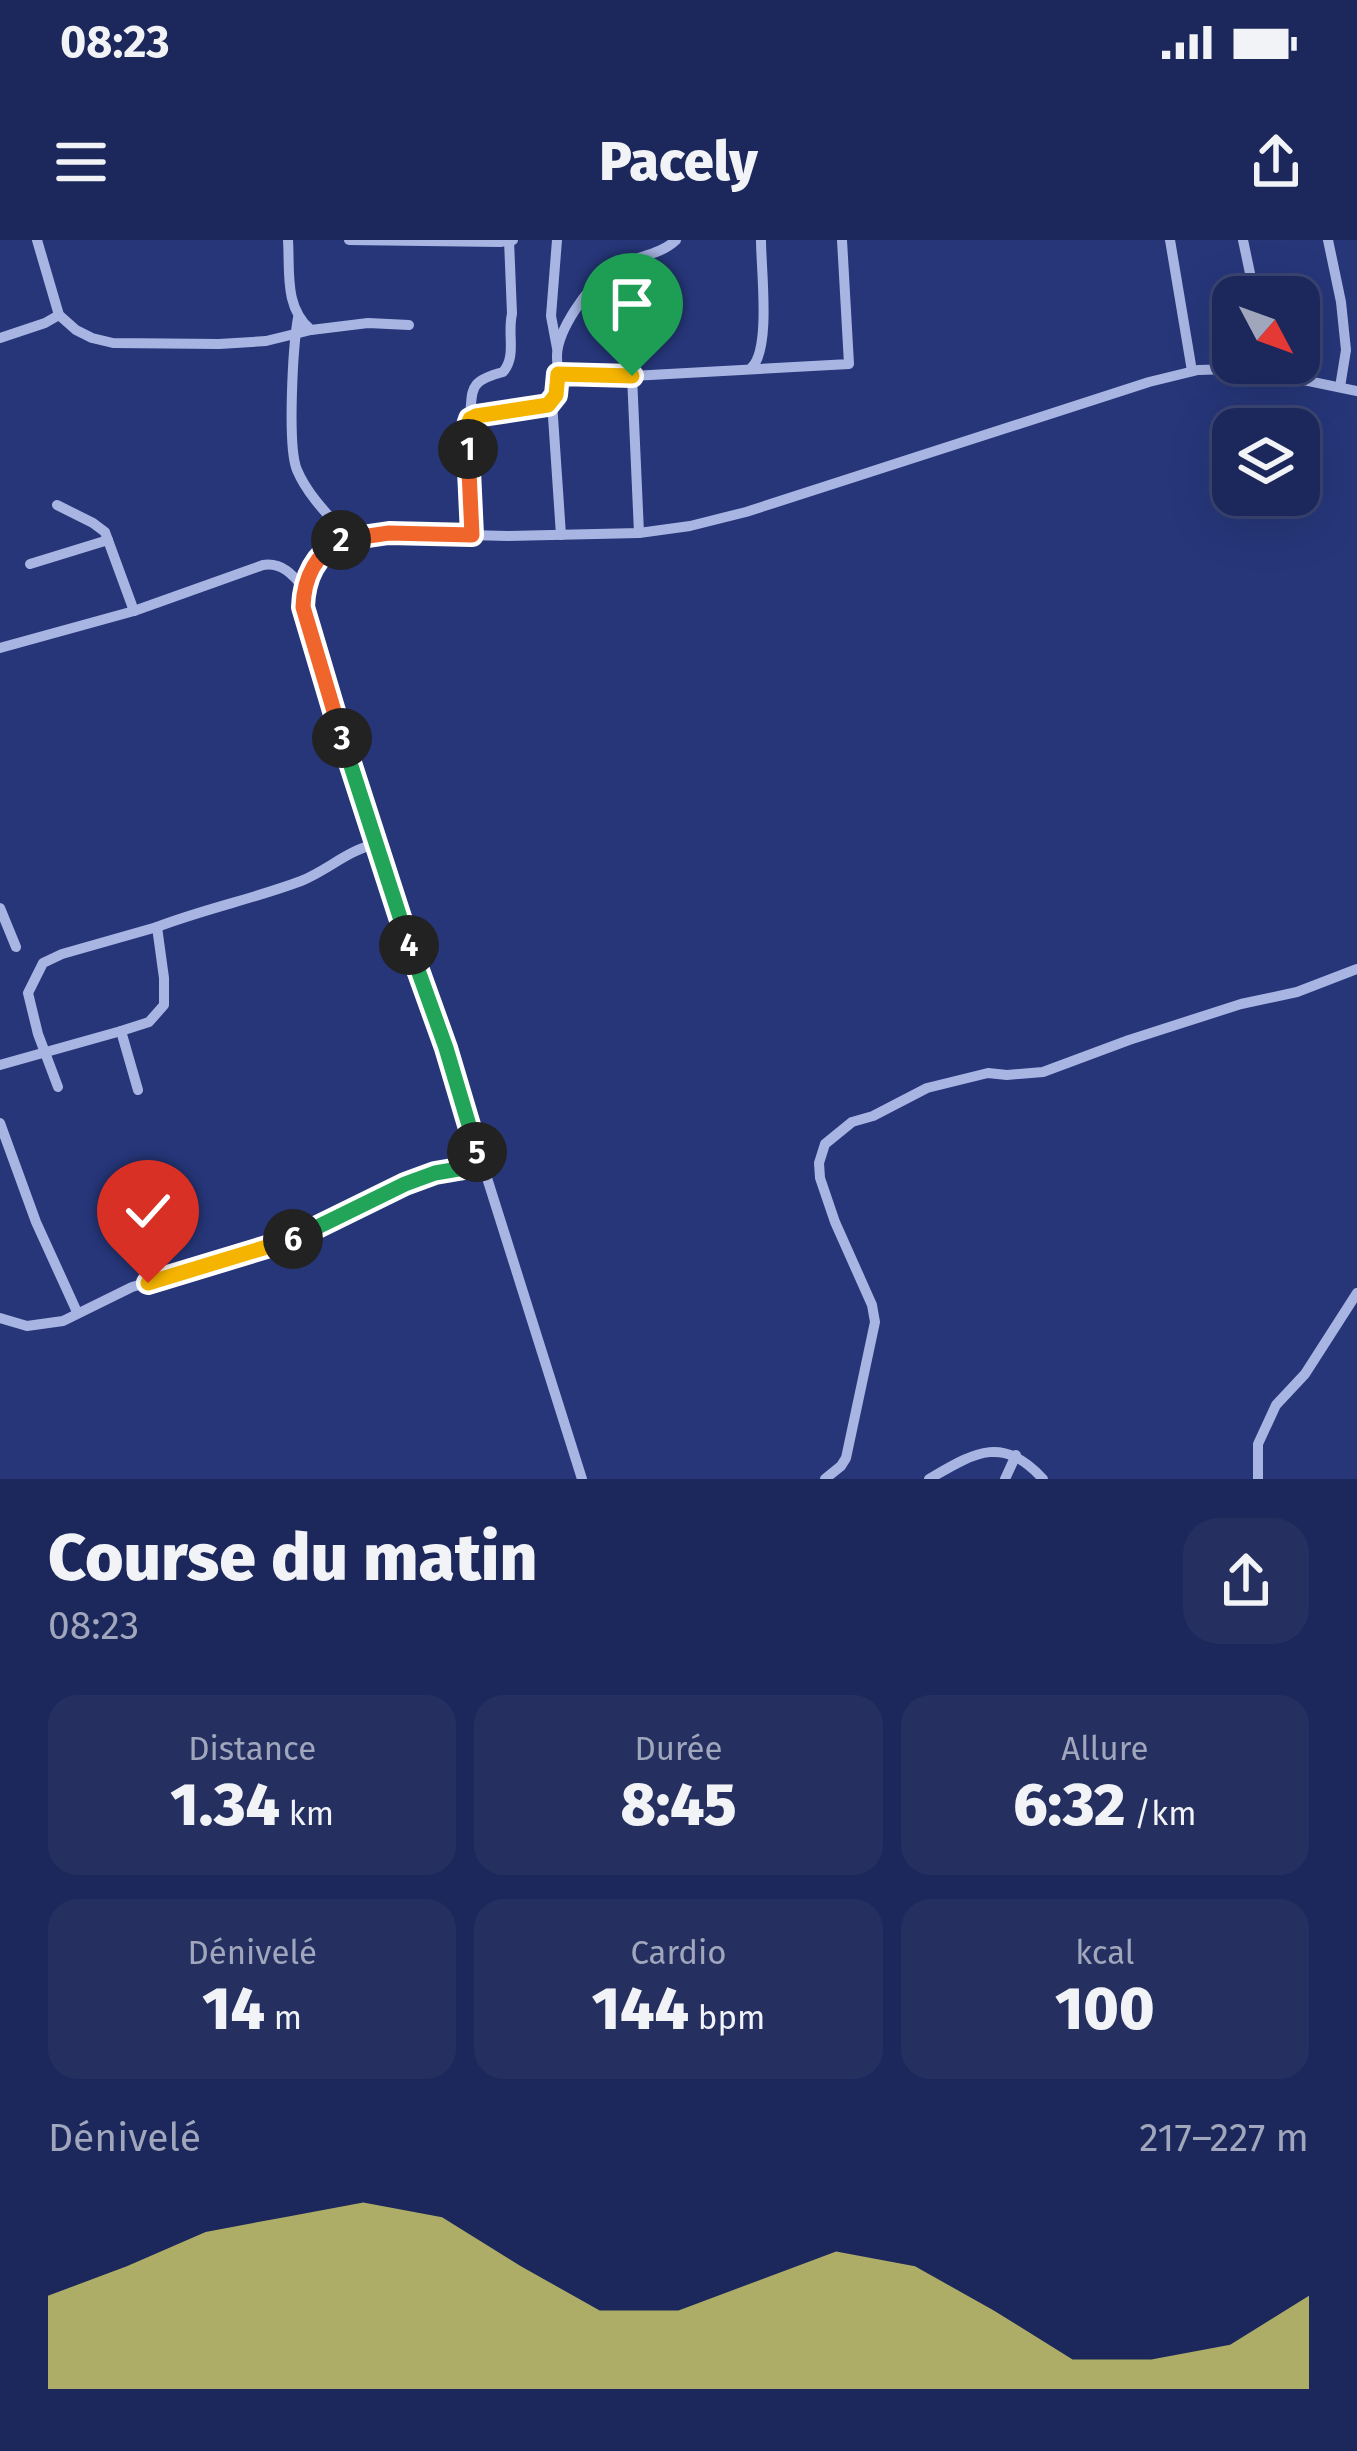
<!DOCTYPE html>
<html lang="fr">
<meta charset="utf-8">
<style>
:root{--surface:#1c285b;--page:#253061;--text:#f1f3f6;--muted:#a0a6bb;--line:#3a4471;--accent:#ece66d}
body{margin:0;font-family:"Fira Sans",sans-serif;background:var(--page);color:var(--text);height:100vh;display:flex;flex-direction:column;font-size:45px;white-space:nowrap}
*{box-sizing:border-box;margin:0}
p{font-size:39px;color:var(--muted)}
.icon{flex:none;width:66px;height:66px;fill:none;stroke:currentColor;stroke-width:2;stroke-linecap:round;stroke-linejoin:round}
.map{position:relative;height:1239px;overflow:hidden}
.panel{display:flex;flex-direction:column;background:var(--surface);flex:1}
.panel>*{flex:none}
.needle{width:78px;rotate:131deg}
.tools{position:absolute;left:1212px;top:36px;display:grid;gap:24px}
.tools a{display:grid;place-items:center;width:108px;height:108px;border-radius:24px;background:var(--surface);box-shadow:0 12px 48px #0002,0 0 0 3px var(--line);font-size:60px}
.pin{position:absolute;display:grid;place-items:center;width:102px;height:102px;color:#fff;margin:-123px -51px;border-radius:50% 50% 50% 0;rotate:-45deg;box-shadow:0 0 12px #0007}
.pin .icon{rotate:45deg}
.km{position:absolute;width:60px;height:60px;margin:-30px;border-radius:50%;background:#222;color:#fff;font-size:33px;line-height:60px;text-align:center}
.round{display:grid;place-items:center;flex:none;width:126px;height:126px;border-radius:36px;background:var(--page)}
.overview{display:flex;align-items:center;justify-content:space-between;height:204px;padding:0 48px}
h1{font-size:66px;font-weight:800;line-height:90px}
.metrics{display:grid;grid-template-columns:repeat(3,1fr);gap:18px;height:204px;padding:12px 48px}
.metrics div{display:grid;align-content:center;border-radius:30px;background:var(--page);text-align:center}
.metrics b{font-size:60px;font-weight:800}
.metrics small{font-size:33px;font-weight:400}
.metrics p{font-size:33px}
.chart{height:336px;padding:24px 48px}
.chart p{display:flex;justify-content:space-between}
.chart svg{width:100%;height:216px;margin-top:12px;fill:var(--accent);opacity:.7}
.status{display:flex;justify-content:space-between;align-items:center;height:84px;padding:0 60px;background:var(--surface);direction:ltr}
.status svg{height:33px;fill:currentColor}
header{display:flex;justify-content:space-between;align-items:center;height:156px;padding:0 48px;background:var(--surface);font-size:54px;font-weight:800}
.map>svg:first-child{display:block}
</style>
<div class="status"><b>08:23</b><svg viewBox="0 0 49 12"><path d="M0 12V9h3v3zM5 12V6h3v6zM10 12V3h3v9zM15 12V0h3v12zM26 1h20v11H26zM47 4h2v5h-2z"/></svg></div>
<header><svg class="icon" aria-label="menu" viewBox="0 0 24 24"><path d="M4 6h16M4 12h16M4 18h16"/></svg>Pacely<svg class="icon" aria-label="share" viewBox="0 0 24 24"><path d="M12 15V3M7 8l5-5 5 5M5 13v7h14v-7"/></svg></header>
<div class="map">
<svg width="1357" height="1239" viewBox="0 0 1357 1239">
<rect width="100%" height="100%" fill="#263679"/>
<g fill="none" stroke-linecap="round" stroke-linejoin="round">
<!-- minor -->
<g stroke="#a8b5e3" stroke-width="10">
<polyline points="37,0 59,75 76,90 92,98 113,103 219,104 266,101 311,90"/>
<path d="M 288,0 C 290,31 284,68 311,90 L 368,83 L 409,85"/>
<polyline points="349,0 500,2 513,0"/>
<polyline points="557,0 551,76 557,108"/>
<polyline points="1170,0 1192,131"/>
<polyline points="1243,0 1255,57"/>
<polyline points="1328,0 1341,62 1346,110 1340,147"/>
<path d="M 298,78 C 293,106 287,206 297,230 C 308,256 330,277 349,298"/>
<polyline points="0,98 45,83 59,75"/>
<path d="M 752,127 C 771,108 761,30 761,0"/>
<polyline points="558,134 632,136 849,124 842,0"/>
<polyline points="632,136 639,293"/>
<polyline points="552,162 561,295"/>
<path d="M 470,179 L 552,162 C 561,145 557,132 557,115 C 558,89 587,49 607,33 C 628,16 657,18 676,0"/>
<polyline points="57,265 93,283 105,292 134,371"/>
<path d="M 473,295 L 467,188 C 477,155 460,143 503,132 C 517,116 507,94 512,74 L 509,0"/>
<polyline points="30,324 108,300"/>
<path d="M 0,408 L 134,371 L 263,325 C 282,322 293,335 304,348"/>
<polyline points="0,668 16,707"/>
<polyline points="0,825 121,791"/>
<polyline points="58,847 38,794 28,753 43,723 62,714 157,687"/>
<path d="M 138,850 L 121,791 L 149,782 L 164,765 L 164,738 L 157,687 C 204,669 253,659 301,641 C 328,630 348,610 376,604"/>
<polyline points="0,883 36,982 77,1072"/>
<polyline points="0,1078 27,1086 63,1081 132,1047 292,1000 405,943 435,933 481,925"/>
<polyline points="582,1239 446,808 338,488 306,380 303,352 311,329 324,312 341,300 355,296 389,293 508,296 639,293 690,286 746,272 1149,142 1198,130 1233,129 1265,132 1357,151"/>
<polyline points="825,1239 841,1226 846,1218 875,1082 872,1065 835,982 820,938 819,923 825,904 852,882 873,876 927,848 988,833 1007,835 1043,832 1129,800 1241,764 1297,752 1357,729"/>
<path d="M 929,1239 C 974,1213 1002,1194 1043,1239"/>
<polyline points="1005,1239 1016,1215"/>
<polyline points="1258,1239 1258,1204 1276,1165 1305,1134 1357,1053"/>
</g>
</g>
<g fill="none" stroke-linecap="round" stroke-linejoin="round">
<defs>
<polyline id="split-1" points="468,209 467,188 470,179 476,176 548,165 556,155 558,134 632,136"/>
<polyline id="split-2" points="341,300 389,293 472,295 468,209"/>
<path id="split-3" d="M 341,300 C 315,315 304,337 303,367 L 342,498"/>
<polyline id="split-4" points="342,498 409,705"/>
<polyline id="split-5" points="409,705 446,808 477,912"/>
<polyline id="split-6" points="293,999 405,944 435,933 482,925 477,912"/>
<polyline id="split-7" points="148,1043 293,999"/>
</defs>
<!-- split-1 casing -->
<use href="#split-1" stroke="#fff" stroke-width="24"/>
<!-- split-2 casing -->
<use href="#split-2" stroke="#fff" stroke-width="24"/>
<!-- split-3 casing -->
<use href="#split-3" stroke="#fff" stroke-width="24"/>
<!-- split-4 casing -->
<use href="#split-4" stroke="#fff" stroke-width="24"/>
<!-- split-5 casing -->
<use href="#split-5" stroke="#fff" stroke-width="24"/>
<!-- split-6 casing -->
<use href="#split-6" stroke="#fff" stroke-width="24"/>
<!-- split-7 casing -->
<use href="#split-7" stroke="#fff" stroke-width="24"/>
<!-- split-1 -->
<use href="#split-1" stroke="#f5b400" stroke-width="15"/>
<!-- split-2 -->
<use href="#split-2" stroke="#f0652b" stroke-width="15"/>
<!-- split-3 -->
<use href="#split-3" stroke="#f0652b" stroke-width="15"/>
<!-- split-4 -->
<use href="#split-4" stroke="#22a559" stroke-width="15"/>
<!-- split-5 -->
<use href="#split-5" stroke="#22a559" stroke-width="15"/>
<!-- split-6 -->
<use href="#split-6" stroke="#22a559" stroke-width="15"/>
<!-- split-7 -->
<use href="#split-7" stroke="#f5b400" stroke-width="15"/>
</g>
</svg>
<div class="tools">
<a><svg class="needle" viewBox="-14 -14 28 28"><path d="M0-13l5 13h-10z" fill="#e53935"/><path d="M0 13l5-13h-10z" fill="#a0a6bb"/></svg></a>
<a><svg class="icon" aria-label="layers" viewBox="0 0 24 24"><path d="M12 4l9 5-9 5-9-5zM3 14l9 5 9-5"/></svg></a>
</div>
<div class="pin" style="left:632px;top:136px;background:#1e9e55"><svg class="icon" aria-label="arrive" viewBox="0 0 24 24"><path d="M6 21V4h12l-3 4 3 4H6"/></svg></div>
<div class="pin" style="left:148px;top:1043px;background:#d93025"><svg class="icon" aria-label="check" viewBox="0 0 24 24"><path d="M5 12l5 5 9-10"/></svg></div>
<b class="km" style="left:468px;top:209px">1</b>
<b class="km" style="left:341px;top:300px">2</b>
<b class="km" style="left:342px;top:498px">3</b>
<b class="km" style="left:409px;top:705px">4</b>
<b class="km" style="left:477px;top:912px">5</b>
<b class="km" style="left:293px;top:999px">6</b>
</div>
<section class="panel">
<div class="overview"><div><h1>Course du matin</h1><p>08:23</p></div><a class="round"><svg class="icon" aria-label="share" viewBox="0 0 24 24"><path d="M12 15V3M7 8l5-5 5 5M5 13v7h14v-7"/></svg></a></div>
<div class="metrics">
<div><p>Distance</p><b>1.34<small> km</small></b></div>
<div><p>Durée</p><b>8:45</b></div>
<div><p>Allure</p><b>6:32<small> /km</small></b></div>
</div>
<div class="metrics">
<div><p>Dénivelé</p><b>14<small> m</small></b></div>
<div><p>Cardio</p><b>144<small> bpm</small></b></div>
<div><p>kcal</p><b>100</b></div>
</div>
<div class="chart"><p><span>Dénivelé</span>217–227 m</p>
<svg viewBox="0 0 160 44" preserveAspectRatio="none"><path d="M0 44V25L10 19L20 12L30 9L40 6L50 9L60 19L70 28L80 28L90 22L100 16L110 19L120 28L130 38L140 38L150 35L160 25V44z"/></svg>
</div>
</section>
